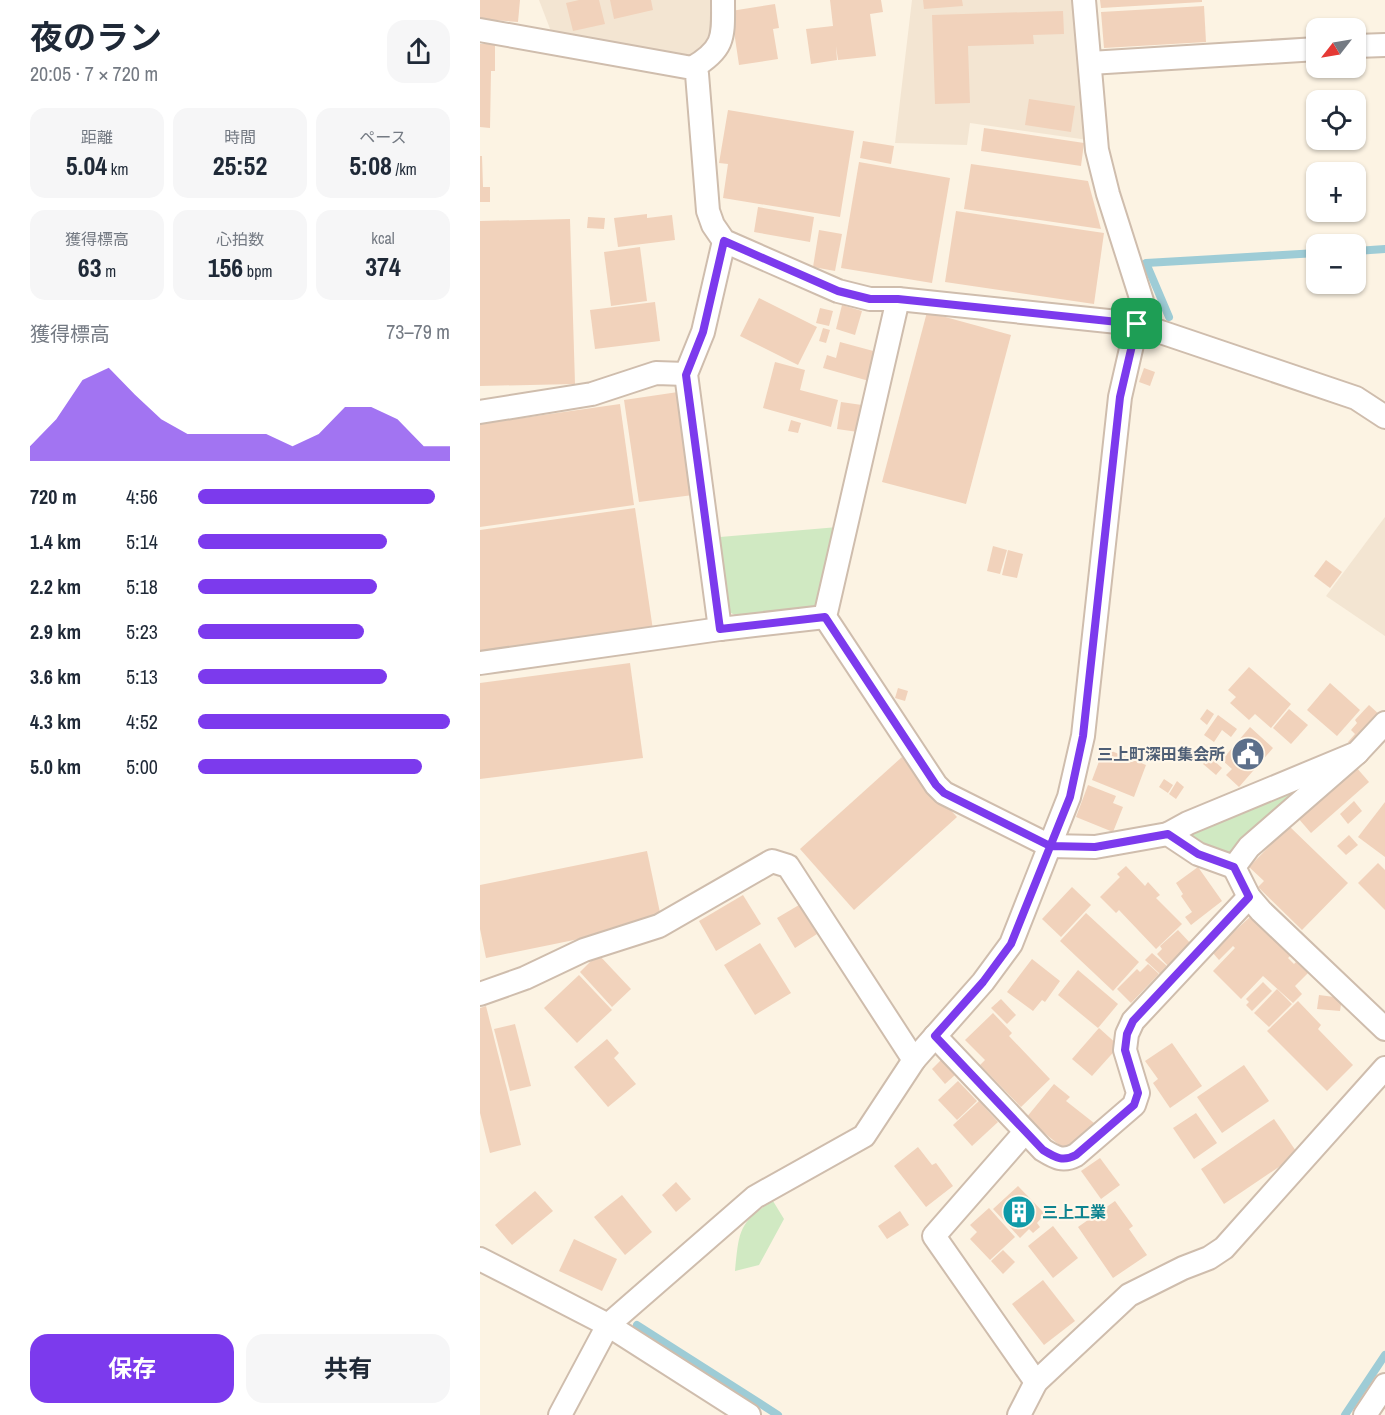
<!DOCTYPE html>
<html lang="ja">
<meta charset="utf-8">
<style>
:root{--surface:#fff;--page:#f6f6f7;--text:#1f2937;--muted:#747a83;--accent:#7c3aed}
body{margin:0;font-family:"Archivo Narrow","Noto Sans JP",sans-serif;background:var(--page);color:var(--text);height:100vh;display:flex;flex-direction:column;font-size:22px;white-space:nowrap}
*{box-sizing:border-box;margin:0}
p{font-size:20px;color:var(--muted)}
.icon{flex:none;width:33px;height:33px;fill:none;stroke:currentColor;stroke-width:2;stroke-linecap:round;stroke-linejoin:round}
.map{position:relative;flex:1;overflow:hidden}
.drawer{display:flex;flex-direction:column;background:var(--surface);width:480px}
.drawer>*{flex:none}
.needle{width:39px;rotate:239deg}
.buttons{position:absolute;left:826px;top:18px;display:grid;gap:12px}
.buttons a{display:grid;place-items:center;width:60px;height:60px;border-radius:12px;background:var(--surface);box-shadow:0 2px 4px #0004;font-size:30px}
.pin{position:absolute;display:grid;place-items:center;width:51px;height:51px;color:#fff;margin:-26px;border-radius:12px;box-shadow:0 3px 9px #0006}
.round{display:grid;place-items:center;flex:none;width:63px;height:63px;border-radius:18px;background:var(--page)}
.head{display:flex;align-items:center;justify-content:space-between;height:102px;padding:0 30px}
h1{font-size:33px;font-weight:700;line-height:45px}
.metrics{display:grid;grid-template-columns:repeat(3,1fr);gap:9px;height:102px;padding:6px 30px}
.metrics div{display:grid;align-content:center;border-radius:15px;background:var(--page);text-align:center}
.metrics b{font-size:26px;font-weight:700}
.metrics small{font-size:16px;font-weight:400}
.metrics p{font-size:16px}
.chart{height:168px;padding:12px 30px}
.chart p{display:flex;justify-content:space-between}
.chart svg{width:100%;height:108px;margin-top:6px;fill:var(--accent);opacity:.7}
.primary-button{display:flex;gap:12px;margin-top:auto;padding:12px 30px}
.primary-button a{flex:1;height:69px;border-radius:18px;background:var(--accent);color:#fff;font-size:24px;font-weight:700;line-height:69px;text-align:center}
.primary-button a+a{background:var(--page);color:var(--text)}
ul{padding:0 30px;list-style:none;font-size:20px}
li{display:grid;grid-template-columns:96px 72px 1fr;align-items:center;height:45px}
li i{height:15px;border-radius:8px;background:var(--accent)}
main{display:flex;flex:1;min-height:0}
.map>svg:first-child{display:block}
</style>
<main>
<section class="drawer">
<div class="head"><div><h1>夜のラン</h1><p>20:05 · 7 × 720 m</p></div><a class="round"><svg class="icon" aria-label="share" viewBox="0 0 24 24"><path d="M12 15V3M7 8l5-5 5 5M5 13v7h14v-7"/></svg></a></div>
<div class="metrics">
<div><p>距離</p><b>5.04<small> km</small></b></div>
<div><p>時間</p><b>25:52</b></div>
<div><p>ペース</p><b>5:08<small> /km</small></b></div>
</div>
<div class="metrics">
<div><p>獲得標高</p><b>63<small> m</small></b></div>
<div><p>心拍数</p><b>156<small> bpm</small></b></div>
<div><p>kcal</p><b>374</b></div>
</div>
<div class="chart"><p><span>獲得標高</span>73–79 m</p>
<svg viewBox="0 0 160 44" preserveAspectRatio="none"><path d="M0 44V38L10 27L20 11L30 6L40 17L50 27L60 33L70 33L80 33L90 33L100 38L110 33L120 22L130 22L140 27L150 38L160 38V44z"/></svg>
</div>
<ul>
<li><b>720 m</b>4:56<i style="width:94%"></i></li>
<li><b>1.4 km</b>5:14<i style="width:75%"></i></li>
<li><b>2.2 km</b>5:18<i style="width:71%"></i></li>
<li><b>2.9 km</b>5:23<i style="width:66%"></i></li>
<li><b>3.6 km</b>5:13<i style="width:75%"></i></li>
<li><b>4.3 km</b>4:52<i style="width:100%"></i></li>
<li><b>5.0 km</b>5:00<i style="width:89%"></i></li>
</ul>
<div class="primary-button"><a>保存</a><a>共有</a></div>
</section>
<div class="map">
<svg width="905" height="1415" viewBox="0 0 905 1415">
<rect width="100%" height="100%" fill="#fcf3e3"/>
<!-- residential -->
<g fill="#f3e5d2">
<polygon points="59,0 233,0 237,32 227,49 206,58 72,34"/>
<polygon points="432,0 594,0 608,140 490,123 487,145 415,143"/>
<polygon points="905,517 905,636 846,596"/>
</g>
<!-- green -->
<g fill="#d0e9c2">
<polygon points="358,527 340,602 334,608 259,617 249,612 240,537"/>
<polygon points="834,782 749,855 716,844 706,834"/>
<path d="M 293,1201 L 304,1219 L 279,1265 L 255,1271 C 259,1232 258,1222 293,1201 Z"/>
</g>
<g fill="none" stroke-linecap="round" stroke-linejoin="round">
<!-- stream -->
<g stroke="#9eccd6" stroke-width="8">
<polyline points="876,251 905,249"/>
<polyline points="689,317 666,263 837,253"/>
<polyline points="157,1325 298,1415"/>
<polyline points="865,1415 905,1355"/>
</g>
</g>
<!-- building -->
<g fill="#f1d2bb">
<polygon points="0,0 40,0 38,22 0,19"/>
<polygon points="99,0 119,0 125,24 93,31 86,3"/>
<polygon points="130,0 171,0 173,10 134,19"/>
<polygon points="350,0 401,0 403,12 390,14 396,56 358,60 356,46 357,60 331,64 326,29 353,26"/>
<polygon points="443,0 482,0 483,6 444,9"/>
<polygon points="620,0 722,0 722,2 621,8"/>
<polygon points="295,4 299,28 293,29 298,59 259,65 251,11"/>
<polygon points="724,6 726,42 624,48 621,12"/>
<polygon points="583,11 584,34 553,35 554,44 488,46 490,103 455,104 452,15"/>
<polygon points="0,44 15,44 15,71 11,71 10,128 0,127"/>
<polygon points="549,99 595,106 591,132 545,125"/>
<polygon points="248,110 374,131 360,217 243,198 248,164 239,163"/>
<polygon points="504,128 604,143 601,166 501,151"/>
<polygon points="383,141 414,146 411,164 380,158"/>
<polygon points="0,156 2,156 3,187 10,187 10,202 0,202"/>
<polygon points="379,162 470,178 452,283 361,268"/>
<polygon points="491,164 608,181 621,229 484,209"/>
<polygon points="278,207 334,217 330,242 274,232"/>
<polygon points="476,211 624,233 614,304 465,282"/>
<polygon points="167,214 167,218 192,215 195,240 138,247 134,218"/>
<polygon points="108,217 125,218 124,229 107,228"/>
<polygon points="90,219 95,384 0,386 0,221"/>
<polygon points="339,230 362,234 355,271 333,267"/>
<polygon points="160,247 167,301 131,306 124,252"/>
<polygon points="279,298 337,327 318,365 260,336"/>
<polygon points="175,302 180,341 115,349 110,310"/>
<polygon points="362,305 382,311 375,335 356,329"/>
<polygon points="340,308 353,311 349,326 336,323"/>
<polygon points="447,312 531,335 486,504 402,482"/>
<polygon points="343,328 350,330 346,343 339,341"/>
<polygon points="360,342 397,352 389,381 343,368 347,355 356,358"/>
<polygon points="295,362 325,370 320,390 358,400 351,427 283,408"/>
<polygon points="664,368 675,372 670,386 659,382"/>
<polygon points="198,392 213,495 159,502 144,400"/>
<polygon points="361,402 382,405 378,432 357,429"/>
<polygon points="140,404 154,505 0,527 0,424"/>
<polygon points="311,420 321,423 318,433 308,431"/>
<polygon points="155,508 173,630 0,655 0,530"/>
<polygon points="513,546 527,550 520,574 507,571"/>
<polygon points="528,550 543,554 537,578 522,575"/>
<polygon points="846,560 862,572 850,588 834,576"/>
<polygon points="150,663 163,758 0,779 0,683"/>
<polygon points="769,667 811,704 791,728 775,714 769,720 750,703 756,697 748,690"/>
<polygon points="850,683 880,710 857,736 827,710"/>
<polygon points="418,688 428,691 425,701 415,698"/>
<polygon points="889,705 901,716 874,748 868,742 875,734 871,730 877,723 875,720"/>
<polygon points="727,709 734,714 727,725 720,719"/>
<polygon points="809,709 828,725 811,744 793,728"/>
<polygon points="738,715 757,729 751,737 742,730 734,742 724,735"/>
<polygon points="770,727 793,748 759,787 746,775 752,769 742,760"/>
<polygon points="624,748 666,765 654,797 612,780"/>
<polygon points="422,757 477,817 374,910 320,849"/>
<polygon points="730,757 742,768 736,775 723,764"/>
<polygon points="876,767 889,782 831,833 818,818"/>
<polygon points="684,779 693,785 688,793 679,787"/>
<polygon points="697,781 704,787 696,799 689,794"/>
<polygon points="608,785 636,796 633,803 643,807 633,832 596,817"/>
<polygon points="874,801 882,811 868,824 860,814"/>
<polygon points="905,802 905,857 878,837"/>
<polygon points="809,826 868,883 822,930 778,887 784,881 769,867"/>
<polygon points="869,835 878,845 866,855 857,846"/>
<polygon points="167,851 182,922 6,958 0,929 0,885"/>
<polygon points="898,863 905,870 905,910 878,883"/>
<polygon points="646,866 665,886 668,882 680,895 676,898 702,924 676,949 639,910 636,913 620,897 640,877 637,874"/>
<polygon points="718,867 742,901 711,925 705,917 712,912 701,896 703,894 696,883"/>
<polygon points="592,887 611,905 581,937 562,919"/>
<polygon points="263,895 281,924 236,951 219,921"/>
<polygon points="319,905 337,934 315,948 297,918"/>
<polygon points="606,913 659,962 633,991 580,941"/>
<polygon points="771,916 811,955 808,958 814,964 816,962 828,973 815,986 822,994 813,1003 783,976 761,999 733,971 755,948 753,946 739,960 732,952"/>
<polygon points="698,930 711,944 688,966 677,954 682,949 680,946"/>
<polygon points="280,943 311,993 275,1015 244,965"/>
<polygon points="672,953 687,966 680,974 665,960"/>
<polygon points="118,954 151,989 132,1007 100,972"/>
<polygon points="552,959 580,981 565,1002 562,1000 553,1011 527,992"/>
<polygon points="668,964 679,974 651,1003 637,989 657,969 660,972"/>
<polygon points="598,970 638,1004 618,1028 578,995"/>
<polygon points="99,975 132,1010 97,1043 64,1008"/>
<polygon points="783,982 792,991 772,1011 766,1005 769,1002 766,999"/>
<polygon points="797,989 812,1004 789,1027 774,1013"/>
<polygon points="839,995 862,998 860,1011 837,1009"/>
<polygon points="521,999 536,1015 527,1024 511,1008"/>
<polygon points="818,1001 841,1025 838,1029 873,1065 847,1091 787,1031"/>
<polygon points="6,1006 41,1145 10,1153 0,1113 0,1008"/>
<polygon points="513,1013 532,1033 529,1036 570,1079 541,1107 500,1065 505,1060 485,1040"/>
<polygon points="35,1024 51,1086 30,1091 14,1029"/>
<polygon points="619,1028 639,1046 612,1076 592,1059"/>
<polygon points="127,1039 139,1053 134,1058 156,1084 128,1107 94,1067"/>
<polygon points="692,1043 722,1086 690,1108 673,1083 678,1079 665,1061"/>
<polygon points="461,1060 475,1075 465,1084 452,1069"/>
<polygon points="764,1065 789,1101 742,1133 717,1097"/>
<polygon points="478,1081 497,1101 477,1120 458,1100"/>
<polygon points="574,1084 590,1097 586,1101 614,1123 589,1153 546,1118"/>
<polygon points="499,1101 518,1122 492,1146 473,1125"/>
<polygon points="716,1113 737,1143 714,1159 693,1128"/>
<polygon points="794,1119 818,1154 744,1204 721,1169"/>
<polygon points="438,1147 452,1165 456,1163 473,1186 446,1207 414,1166"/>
<polygon points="620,1158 640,1185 621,1199 601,1171"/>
<polygon points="196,1182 211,1199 196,1212 182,1195"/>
<polygon points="538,1186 565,1214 557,1223 560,1227 553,1233 549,1229 540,1238 513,1209"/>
<polygon points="55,1191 73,1211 32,1245 15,1225"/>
<polygon points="142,1195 172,1232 145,1255 114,1217"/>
<polygon points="635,1201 653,1226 649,1229 667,1255 633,1278 598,1227"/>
<polygon points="509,1208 535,1237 510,1260 490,1239 497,1232 490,1225"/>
<polygon points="420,1211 429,1225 407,1239 398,1226"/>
<polygon points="573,1226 598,1258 573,1278 548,1246"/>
<polygon points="94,1239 137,1259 122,1291 79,1271"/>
<polygon points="523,1250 535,1262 523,1274 511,1261"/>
<polygon points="563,1280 595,1321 564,1345 532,1304"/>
</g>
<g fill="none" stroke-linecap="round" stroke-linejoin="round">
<defs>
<g id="minor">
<polyline points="0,30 212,68 217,74 228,211 233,225 244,241 358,291 390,299 418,299 657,324 876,398 905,417"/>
<polyline points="876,46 905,45"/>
<polyline points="610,63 837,49"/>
<path d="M 212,68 C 246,48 243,36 243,0"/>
<polyline points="418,299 345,617 456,785 464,793 570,846 615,847 688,834 718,854 754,867"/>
<polyline points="0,412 112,394 176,373 206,374"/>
<polyline points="240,629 206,374 223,332 244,241"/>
<polyline points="0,663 240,629 345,617"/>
<polyline points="877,753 769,847 754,867 769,897 781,911 905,1029"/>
<polyline points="688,834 708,823 877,753 905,723"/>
<polyline points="0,994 45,978 104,950 179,926 292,861 308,866 434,1060"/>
<path d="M 455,1036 L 563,1150 C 576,1158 583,1162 596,1155 L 654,1105 L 658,1093 L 645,1050 L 647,1034 L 653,1021 L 769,897"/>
<polyline points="545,1132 454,1236 556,1382"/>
<polyline points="0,1259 128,1325 269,1415"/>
<polyline points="80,1415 128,1325 275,1197 384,1136 434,1060 503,982 531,944 589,797 603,736 640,397 662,301 628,194 617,150 604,0"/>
<polyline points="539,1415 556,1382 649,1295 703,1268 729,1258 744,1248 905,1068"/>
<polyline points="885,1415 905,1385"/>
</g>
</defs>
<!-- minor casing -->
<use href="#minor" stroke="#cfbdad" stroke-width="26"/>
<!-- minor -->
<use href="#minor" stroke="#fff" stroke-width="22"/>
</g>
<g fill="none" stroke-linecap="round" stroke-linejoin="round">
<defs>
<path id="route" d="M 657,324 L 418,299 L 390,299 L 358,291 L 244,241 L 223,332 L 206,375 L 240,629 L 345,617 L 456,785 L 464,793 L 570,846 L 615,847 L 688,834 L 718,854 L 754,867 L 769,897 L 653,1021 L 647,1034 L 645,1050 L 658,1093 L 654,1105 L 596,1155 C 583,1162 576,1158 563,1150 L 455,1036 L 503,982 L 531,944 L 590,797 L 603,736 L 640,397 L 657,324"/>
</defs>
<!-- route casing -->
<use href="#route" stroke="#fff" stroke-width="12"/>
<!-- route -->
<use href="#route" stroke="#7c3aed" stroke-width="8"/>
</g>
<!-- icons -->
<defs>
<symbol id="civic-disc" viewBox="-11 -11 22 22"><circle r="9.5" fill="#5c6f8a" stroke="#fff7e9"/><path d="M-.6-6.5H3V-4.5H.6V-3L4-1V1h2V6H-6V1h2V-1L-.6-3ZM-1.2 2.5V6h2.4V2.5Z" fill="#fff"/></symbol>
<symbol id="building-disc" viewBox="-11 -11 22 22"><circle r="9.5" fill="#0f9aa8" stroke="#fff7e9"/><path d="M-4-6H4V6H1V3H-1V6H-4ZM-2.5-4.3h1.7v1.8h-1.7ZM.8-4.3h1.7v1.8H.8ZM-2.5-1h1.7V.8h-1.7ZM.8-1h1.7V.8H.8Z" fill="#fff"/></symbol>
</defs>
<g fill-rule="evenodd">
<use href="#civic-disc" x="749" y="735" width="38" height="38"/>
<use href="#building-disc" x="520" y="1193" width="38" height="38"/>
</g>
<g text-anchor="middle" stroke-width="4.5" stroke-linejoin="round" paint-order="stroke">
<!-- service labels -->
<g font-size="16" font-weight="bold" fill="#4e5e75" stroke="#fff7e9" text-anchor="end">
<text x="745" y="760">三上町深田集会所</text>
</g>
<!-- culture labels -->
<g font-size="16" font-weight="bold" fill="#0d838f" stroke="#fff7e9" text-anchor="start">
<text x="562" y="1218">三上工業</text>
</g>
</g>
</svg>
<div class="buttons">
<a><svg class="needle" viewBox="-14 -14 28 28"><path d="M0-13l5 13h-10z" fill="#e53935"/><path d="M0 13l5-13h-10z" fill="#747a83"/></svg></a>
<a><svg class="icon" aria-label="locate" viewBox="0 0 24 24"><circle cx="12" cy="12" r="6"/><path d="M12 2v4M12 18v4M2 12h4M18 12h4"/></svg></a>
<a>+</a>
<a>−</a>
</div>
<div class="pin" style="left:657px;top:324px;background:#1e9e55"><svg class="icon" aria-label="arrive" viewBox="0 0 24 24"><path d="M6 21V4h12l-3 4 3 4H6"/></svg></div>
</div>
</main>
